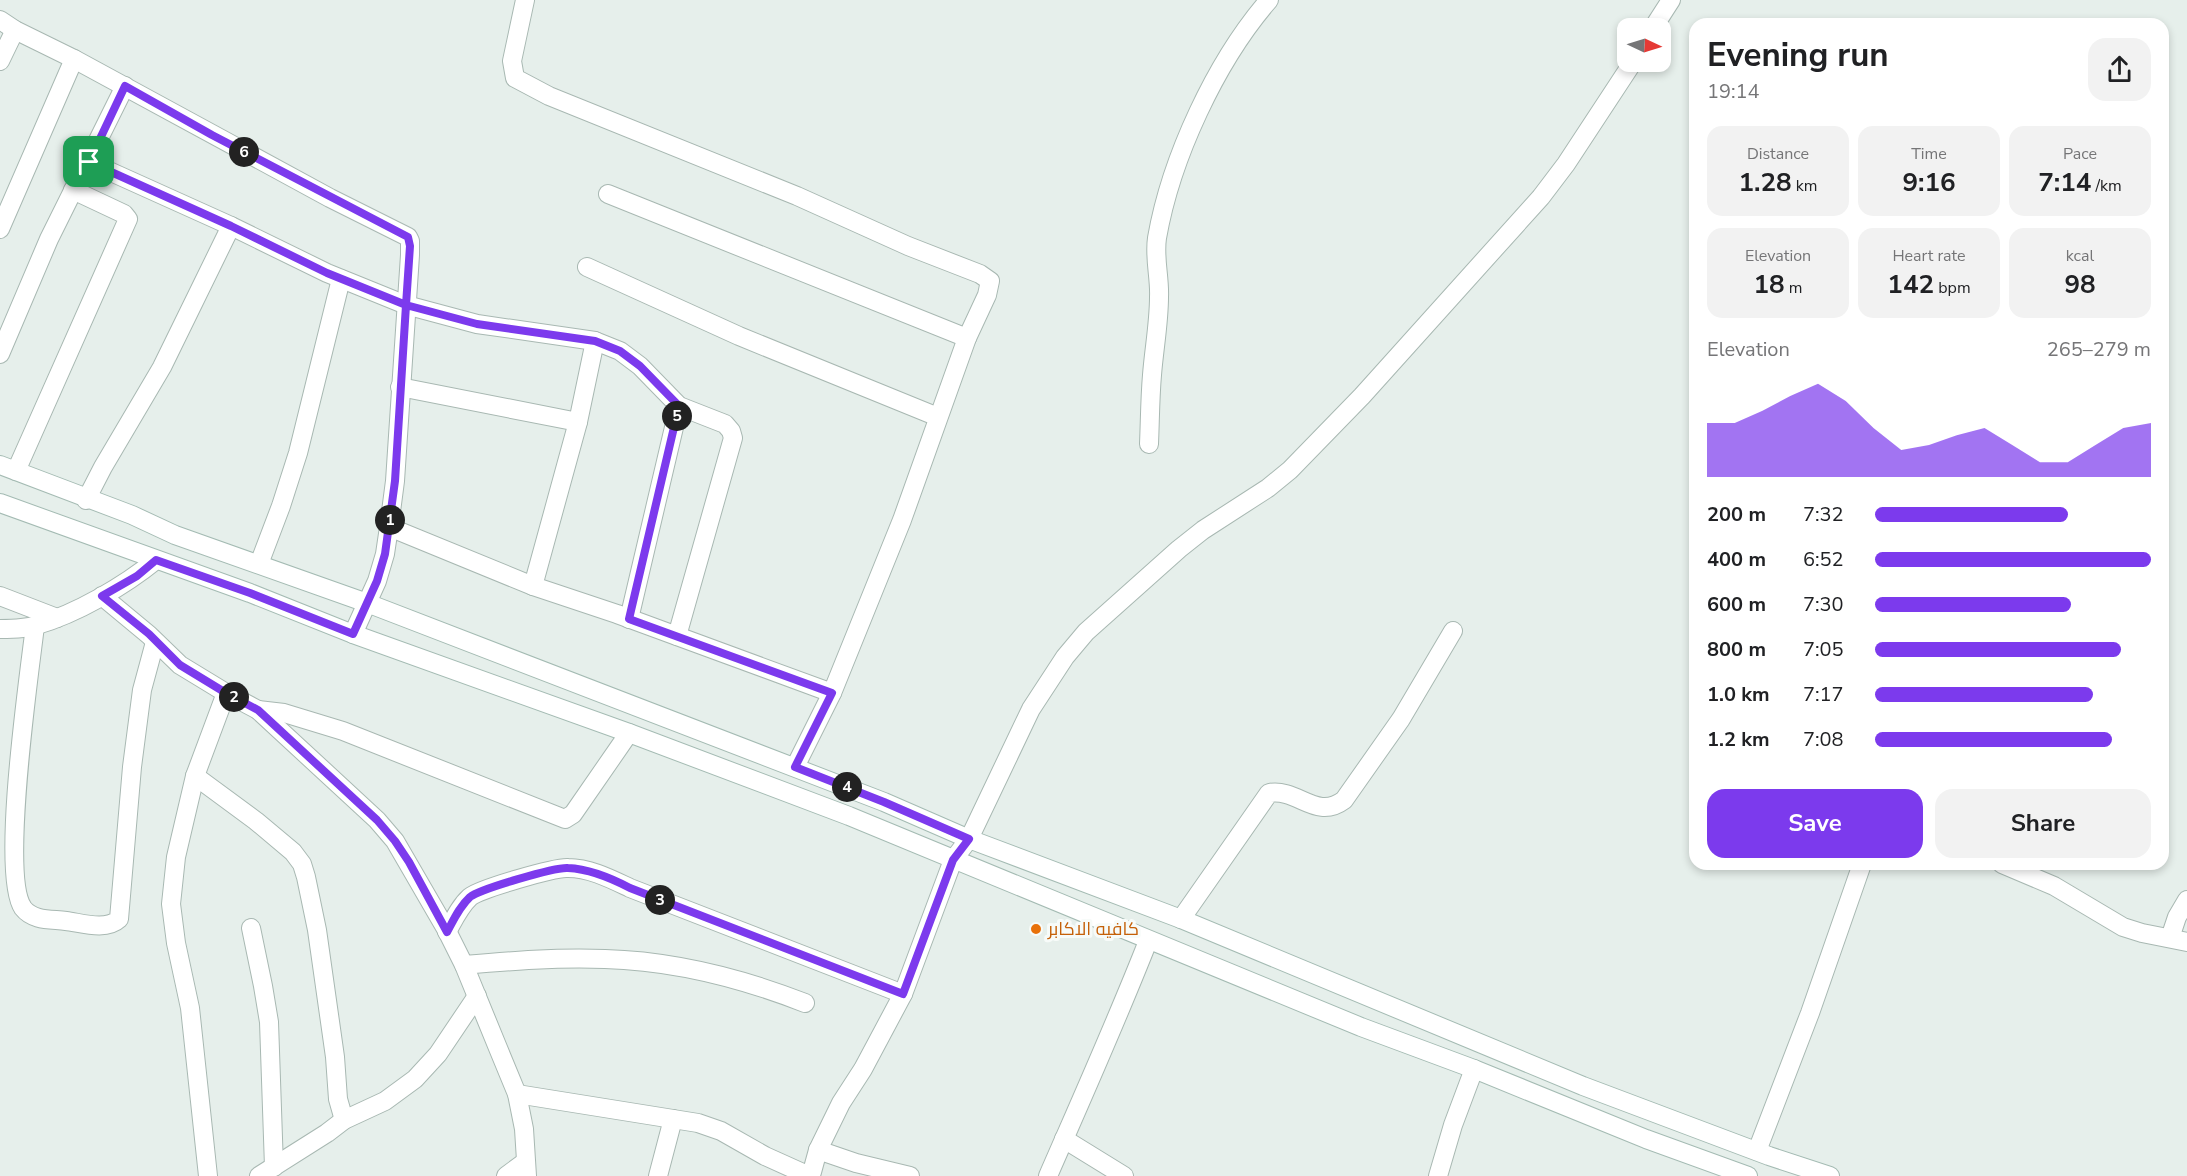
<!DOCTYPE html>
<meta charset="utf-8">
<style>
:root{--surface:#fff;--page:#f2f2f2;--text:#202124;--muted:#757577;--accent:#7c3aed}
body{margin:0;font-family:"Nunito Sans",Cairo,sans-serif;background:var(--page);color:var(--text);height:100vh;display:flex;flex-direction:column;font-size:22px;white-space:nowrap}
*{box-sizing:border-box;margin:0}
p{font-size:20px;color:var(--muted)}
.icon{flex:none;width:33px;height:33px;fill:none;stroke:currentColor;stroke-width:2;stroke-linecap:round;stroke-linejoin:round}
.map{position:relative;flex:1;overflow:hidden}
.sheet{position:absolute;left:1689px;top:18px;width:480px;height:852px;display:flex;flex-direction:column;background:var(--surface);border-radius:18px;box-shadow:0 3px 9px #0003}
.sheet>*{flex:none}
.needle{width:39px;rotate:94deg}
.buttons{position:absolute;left:1617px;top:18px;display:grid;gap:12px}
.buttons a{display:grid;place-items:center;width:54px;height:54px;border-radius:12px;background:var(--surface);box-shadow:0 3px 9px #0003;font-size:30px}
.pin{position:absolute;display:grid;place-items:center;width:51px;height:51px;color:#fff;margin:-26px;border-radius:12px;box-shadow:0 3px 9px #0006}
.km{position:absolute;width:30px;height:30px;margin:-15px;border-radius:50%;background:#222;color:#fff;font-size:16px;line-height:30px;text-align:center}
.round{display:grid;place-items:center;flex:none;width:63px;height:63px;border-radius:18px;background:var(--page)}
.overview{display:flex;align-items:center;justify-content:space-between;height:102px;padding:0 18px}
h1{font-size:33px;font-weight:700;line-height:45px}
.metrics{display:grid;grid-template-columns:repeat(3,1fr);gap:9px;height:102px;padding:6px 18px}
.metrics div{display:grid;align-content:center;border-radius:15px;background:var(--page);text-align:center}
.metrics b{font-size:26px;font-weight:700}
.metrics small{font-size:16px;font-weight:400}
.metrics p{font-size:16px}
.chart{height:168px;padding:12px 18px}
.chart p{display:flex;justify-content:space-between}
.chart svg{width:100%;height:108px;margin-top:6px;fill:var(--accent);opacity:.7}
.button{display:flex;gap:12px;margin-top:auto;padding:12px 18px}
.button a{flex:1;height:69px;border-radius:18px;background:var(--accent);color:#fff;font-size:24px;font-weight:700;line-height:69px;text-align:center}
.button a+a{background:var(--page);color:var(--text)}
ul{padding:0 18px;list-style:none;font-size:20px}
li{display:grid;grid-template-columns:96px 72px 1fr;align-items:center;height:45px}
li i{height:15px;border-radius:8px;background:var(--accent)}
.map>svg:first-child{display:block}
</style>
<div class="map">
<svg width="2187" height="1176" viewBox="0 0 2187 1176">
<rect width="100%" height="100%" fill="#e6efeb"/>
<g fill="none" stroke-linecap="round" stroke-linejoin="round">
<defs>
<g id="street">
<polyline points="525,0 512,61 515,78 549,96 797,196 908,246 980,274 990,281 987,295 967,338 902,520 832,693 795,767"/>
<polyline points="0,20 15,30 74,59 330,198 408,237 410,241 410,255 395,481 389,527 385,554 377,581 353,634"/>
<polyline points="1653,28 1671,0"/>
<polyline points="0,61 15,30"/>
<polyline points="89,162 231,226 327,273 406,305 477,324 595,341 620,351 640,366 679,406 725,424 731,431 733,438 677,636"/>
<polyline points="608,194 967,338"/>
<polyline points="0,229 74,59"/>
<polyline points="587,267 739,336 938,417"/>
<polyline points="0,354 49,239 125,86"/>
<polyline points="400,387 578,422"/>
<path d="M 1149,444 C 1150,421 1150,398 1152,375 C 1154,349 1159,323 1159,297 C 1160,278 1154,258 1157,238 C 1171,158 1216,61 1269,0"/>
<polyline points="16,471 128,219 124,214 73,190"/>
<polyline points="86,500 103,467 162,367 231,226"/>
<polyline points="389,527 533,586 617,614 832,693"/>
<polyline points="259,564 281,506 298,453 341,279"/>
<polyline points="533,586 578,422 595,341"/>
<polyline points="0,596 57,618"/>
<polyline points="102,596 149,635 180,665 226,693 258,710 377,820 395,841 446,929 464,965 498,1048 517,1094 524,1129 527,1176"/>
<polyline points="629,619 679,406"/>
<path d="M 35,626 C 29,676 0,875 23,908 C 33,921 51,919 66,921 C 82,923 106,931 119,919 L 132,767 L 142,690 L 155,642"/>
<path d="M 0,629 C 12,629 26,629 37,625 C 76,614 124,586 156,560"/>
<polyline points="258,710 284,713 343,731 565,819 573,814 629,733"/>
<polyline points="195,776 256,821 293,852 302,864 306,877 317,930 335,1057 338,1099 344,1120"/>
<polyline points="2002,864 2054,886 2123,927 2142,933 2187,942"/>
<path d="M 1181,919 L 1269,793 C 1298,788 1316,821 1344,800 L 1401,719 L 1453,631"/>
<polyline points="251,928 263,986 269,1022 274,1167"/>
<path d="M 447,932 C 454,919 460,906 470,897 C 480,889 555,867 568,868 C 590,868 611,879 630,888 L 903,994"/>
<polyline points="2170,938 2177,917 2187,900"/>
<path d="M 464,965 C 510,961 558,957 605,959 C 674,961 741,978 805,1003"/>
<polyline points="517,1094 698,1123 721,1131 765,1156 805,1174 812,1172 818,1150"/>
<polyline points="1064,1139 1124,1176"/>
<polyline points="1757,1151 1810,1013 1862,864"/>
<polyline points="208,1176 190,1008 176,943 171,904 176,857 195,776 226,693"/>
<polyline points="259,1176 327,1133 344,1120 385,1101 415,1079 438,1054 477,996"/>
<polyline points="506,1176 525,1162"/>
<polyline points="658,1176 673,1119"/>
<polyline points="910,1176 856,1163 818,1150 841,1103 863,1069 903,994 953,860 969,839 1031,709 1065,657 1086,632 1179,549 1203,530 1268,488 1290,470 1362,396 1541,197 1566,164 1633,62"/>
<path d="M 1048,1176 C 1082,1098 1117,1020 1148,941"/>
<polyline points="1438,1176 1453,1125 1474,1069"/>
</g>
<g id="secondary">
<polyline points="0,465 132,515 175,535 367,603 884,802 969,839 1181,919 1583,1086 1769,1156 1830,1176"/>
<polyline points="0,503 250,593 353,634 629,733 849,816 1361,1027 1474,1069 1646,1139 1748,1176"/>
</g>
</defs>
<!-- street casing -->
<use href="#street" stroke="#a8b8b2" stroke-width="20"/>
<!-- secondary casing -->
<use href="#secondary" stroke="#a4bbb3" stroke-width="20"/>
<!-- street -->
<use href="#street" stroke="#fff" stroke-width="18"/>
<!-- secondary -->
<use href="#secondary" stroke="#fff" stroke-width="18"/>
</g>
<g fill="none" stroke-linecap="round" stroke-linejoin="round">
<defs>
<path id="route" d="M 89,162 L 231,226 L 327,273 L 406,305 L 395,481 L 385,554 L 377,581 L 353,634 L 250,593 L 156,560 L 137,576 L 102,596 L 149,634 L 180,665 L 226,693 L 258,710 L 377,820 L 395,841 L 409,862 L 447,932 C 454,919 460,906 470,897 C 480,889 555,867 568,868 C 590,869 611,878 630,888 L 903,994 L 953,860 L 969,839 L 884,802 L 795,767 L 832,693 L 629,619 L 679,406 L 640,366 L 620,351 L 595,341 L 477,324 L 406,305 L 410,246 L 408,237 L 212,135 L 125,86 L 89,162"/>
</defs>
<!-- route casing -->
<use href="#route" stroke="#fff" stroke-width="12"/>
<!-- route -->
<use href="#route" stroke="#7c3aed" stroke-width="8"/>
</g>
<!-- markers -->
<circle fill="#e8710a" stroke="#f7fbf9" stroke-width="2" cx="1036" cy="929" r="6"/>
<g text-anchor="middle" stroke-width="6" stroke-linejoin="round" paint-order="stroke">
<!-- food labels -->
<g font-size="18" fill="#c56008" stroke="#f7fbf9" text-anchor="start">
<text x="1048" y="935">كافيه الاكابر</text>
</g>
</g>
</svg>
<div class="buttons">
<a><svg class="needle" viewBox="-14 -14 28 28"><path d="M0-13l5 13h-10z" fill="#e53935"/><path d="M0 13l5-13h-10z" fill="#757577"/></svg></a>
</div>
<div class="pin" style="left:89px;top:162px;background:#1e9e55"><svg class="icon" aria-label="arrive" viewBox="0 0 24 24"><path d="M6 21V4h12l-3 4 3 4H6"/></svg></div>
<b class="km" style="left:390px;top:520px">1</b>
<b class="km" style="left:234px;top:697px">2</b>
<b class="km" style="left:660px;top:900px">3</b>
<b class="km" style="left:847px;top:787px">4</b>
<b class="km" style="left:677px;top:416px">5</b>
<b class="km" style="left:244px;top:152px">6</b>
<section class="sheet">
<div class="overview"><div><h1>Evening run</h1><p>19:14</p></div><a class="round"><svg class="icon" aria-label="share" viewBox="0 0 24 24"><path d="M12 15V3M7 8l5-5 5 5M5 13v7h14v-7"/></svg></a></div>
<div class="metrics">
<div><p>Distance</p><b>1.28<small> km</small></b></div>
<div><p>Time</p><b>9:16</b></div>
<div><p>Pace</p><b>7:14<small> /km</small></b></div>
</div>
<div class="metrics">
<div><p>Elevation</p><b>18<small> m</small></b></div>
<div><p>Heart rate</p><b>142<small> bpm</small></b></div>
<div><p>kcal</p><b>98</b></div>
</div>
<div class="chart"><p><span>Elevation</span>265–279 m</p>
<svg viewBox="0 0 160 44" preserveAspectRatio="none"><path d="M0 44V22L10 22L20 17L30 11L40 6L50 13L60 24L70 33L80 31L90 27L100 24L110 31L120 38L130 38L140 31L150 24L160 22V44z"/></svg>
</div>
<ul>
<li><b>200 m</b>7:32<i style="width:70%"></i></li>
<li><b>400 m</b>6:52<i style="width:100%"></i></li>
<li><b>600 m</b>7:30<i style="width:71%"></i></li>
<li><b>800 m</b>7:05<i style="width:89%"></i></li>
<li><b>1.0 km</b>7:17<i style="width:79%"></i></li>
<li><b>1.2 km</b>7:08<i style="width:86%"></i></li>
</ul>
<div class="button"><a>Save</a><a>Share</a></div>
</section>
</div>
